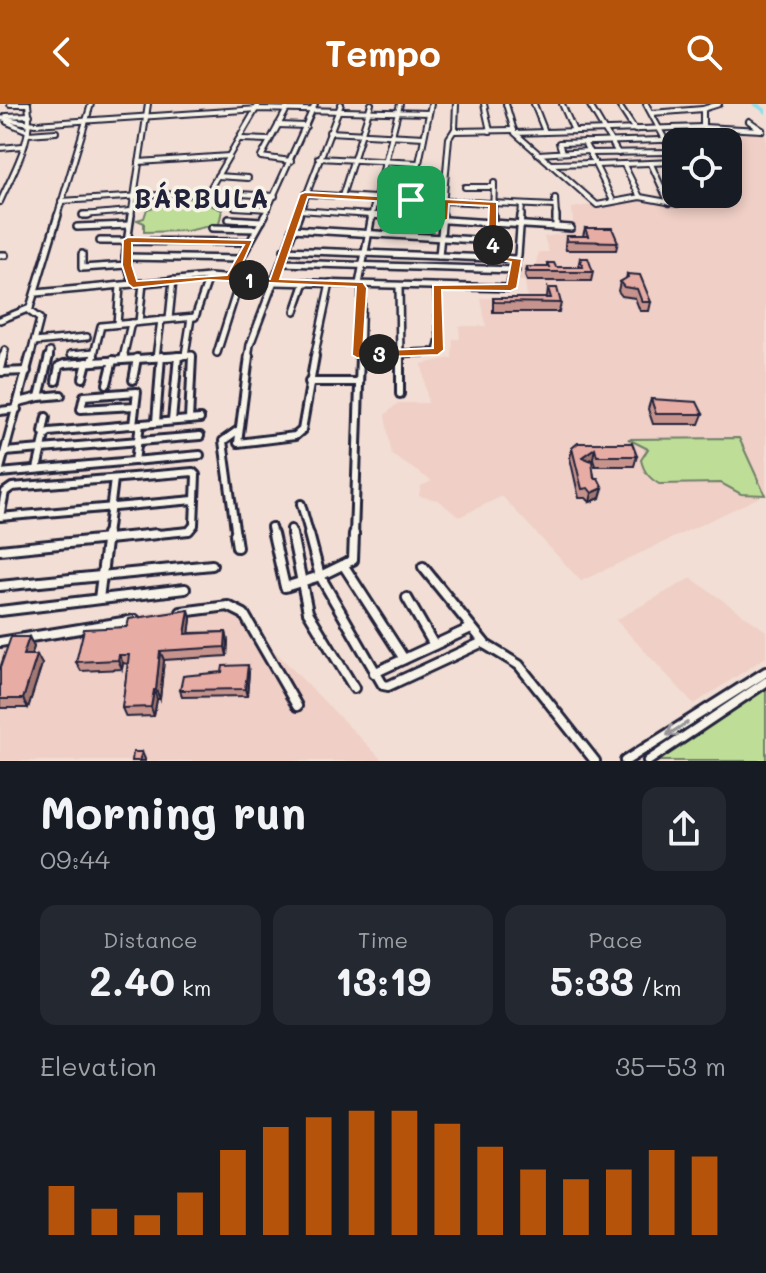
<!DOCTYPE html>
<meta charset="utf-8">
<style>
:root{--surface:#171b24;--page:#242831;--text:#f1f3f6;--muted:#9ea1a6;--accent:#b45309}
body{margin:0;font-family:Mali,sans-serif;background:var(--page);color:var(--text);height:100vh;display:flex;flex-direction:column;font-size:30px;white-space:nowrap}
*{box-sizing:border-box;margin:0}
p{font-size:26px;color:var(--muted)}
.icon{flex:none;width:44px;height:44px;fill:none;stroke:currentColor;stroke-width:2;stroke-linecap:round;stroke-linejoin:round}
.map{position:relative;height:657px;overflow:hidden}
.panel{display:flex;flex-direction:column;background:var(--surface);flex:1}
.panel>*{flex:none}
.tools{position:absolute;left:662px;top:24px;display:grid;gap:16px}
.tools a{display:grid;place-items:center;width:80px;height:80px;border-radius:16px;background:var(--surface);box-shadow:0 4px 12px #0003;font-size:40px}
.pin{position:absolute;display:grid;place-items:center;width:68px;height:68px;color:#fff;margin:-34px;border-radius:16px;box-shadow:0 4px 12px #0006}
.km{position:absolute;width:40px;height:40px;margin:-20px;border-radius:50%;background:#222;color:#fff;font-size:22px;line-height:40px;text-align:center}
.round{display:grid;place-items:center;flex:none;width:84px;height:84px;border-radius:16px;background:var(--page)}
.summary{display:flex;align-items:center;justify-content:space-between;height:136px;padding:0 40px}
h1{font-size:44px;font-weight:700;line-height:60px}
.figures{display:grid;grid-template-columns:repeat(3,1fr);gap:12px;height:136px;padding:8px 40px}
.figures div{display:grid;align-content:center;border-radius:16px;background:var(--page);text-align:center}
.figures b{font-size:40px;font-weight:700}
.figures small{font-size:22px;font-weight:400}
.figures p{font-size:22px}
.chart{height:224px;padding:16px 40px}
.chart p{display:flex;justify-content:space-between}
.chart svg{width:100%;height:144px;margin-top:8px;stroke:var(--accent);stroke-width:6}
header{display:flex;justify-content:space-between;align-items:center;height:104px;padding:0 40px;background:var(--accent);color:#fff;font-size:36px;font-weight:700}
.map>svg:first-child{display:block}
</style>
<header><svg class="icon" aria-label="back" viewBox="0 0 24 24"><path d="M15 5l-7 7 7 7"/></svg>Tempo<svg class="icon" aria-label="search" viewBox="0 0 24 24"><circle cx="10" cy="10" r="6"/><path d="M15 15l6 6"/></svg></header>
<div class="map">
<svg width="766" height="657" viewBox="0 0 766 657">
<rect width="100%" height="100%" fill="#f2ded4"/>
<filter id="ink" filterUnits="userSpaceOnUse"><feTurbulence type="fractalNoise" baseFrequency=".0125" numOctaves="2"/><feDisplacementMap in="SourceGraphic" scale="16" xChannelSelector="R" yChannelSelector="G"/><feConvolveMatrix kernelMatrix="1 2 1 2 8 2 1 2 1" color-interpolation-filters="sRGB"/></filter>
<g filter="url(#ink)">
<!-- built -->
<g fill="#efcfc6">
<polygon points="698,23 762,26 766,33 766,393 764,391 581,477 502,392 459,413 438,396 419,392 421,382 432,377 392,351 385,311 398,299 428,299 422,260 452,254 453,235 460,235 459,222 486,222 481,194 527,194 525,177 516,176 518,161 535,162 539,148 549,148 544,133 574,128 572,104 640,94 679,101 682,90 728,90 728,38 695,38"/>
<polygon points="691,474 766,527 766,553 694,600 616,516"/>
<polygon points="226,498 383,657 0,657 0,531"/>
</g>
<!-- green -->
<g fill="#bede97" stroke="#708069" stroke-width="2">
<polygon points="191,93 222,106 219,120 187,127 144,128 144,119 137,116 144,114 147,105"/>
<path d="M 739,334 L 765,391 L 741,390 L 721,379 L 659,380 C 649,374 644,368 641,356 L 648,345 L 628,335 Z"/>
<polygon points="766,583 766,657 654,657"/>
</g>
<g fill="none" stroke-linecap="round" stroke-linejoin="round">
<!-- river -->
<polygon fill="#8fdeeb" fill-rule="evenodd" points="752,0 759,0 766,5 766,10"/>
<defs>
<g id="minor-far3">
<polyline points="10,0 28,0"/>
<polyline points="484,0 490,27"/>
<polyline points="506,0 514,27"/>
<polyline points="534,0 545,28"/>
<polyline points="562,0 574,27"/>
<polyline points="589,0 618,49"/>
<polyline points="618,0 635,26"/>
<polyline points="646,0 676,56"/>
<polyline points="287,5 261,53 291,57"/>
<polyline points="652,9 703,5"/>
<polyline points="6,12 30,11"/>
<polyline points="0,14 35,20 258,5 429,9"/>
<polyline points="749,17 762,26"/>
<polyline points="7,18 28,27"/>
<polyline points="278,21 306,22"/>
<polyline points="703,23 703,5 719,0"/>
<polyline points="454,27 514,26"/>
<polyline points="329,28 424,33"/>
<polyline points="28,30 56,28"/>
<polyline points="241,35 269,36"/>
<polyline points="584,38 613,97"/>
<polyline points="0,44 23,42"/>
<polyline points="562,48 559,39 695,35"/>
<polyline points="590,49 672,48"/>
<polyline points="538,50 589,47"/>
<polyline points="318,54 418,59"/>
<polyline points="139,58 229,52"/>
<polyline points="550,60 595,59"/>
<polyline points="651,60 669,99"/>
<polyline points="596,61 676,58"/>
<polyline points="624,61 640,93"/>
<polyline points="217,72 248,74"/>
<polyline points="465,83 494,83"/>
<polyline points="208,88 259,0"/>
<polyline points="305,90 411,96"/>
<polyline points="682,90 678,100 640,93 597,101 515,29 703,23 762,26"/>
<polyline points="342,92 371,0"/>
<polyline points="555,94 556,113"/>
<polyline points="61,97 208,88 275,92"/>
<polyline points="445,97 555,102"/>
<path d="M 0,98 C 14,66 34,35 28,0"/>
<polyline points="235,103 268,105"/>
<polyline points="299,106 399,113"/>
<polyline points="83,111 130,107"/>
<polyline points="57,113 91,0"/>
<polyline points="131,113 148,0"/>
<polyline points="264,113 315,0"/>
<polyline points="298,113 341,0"/>
<polyline points="371,113 400,0"/>
<polyline points="408,113 431,0"/>
<polyline points="442,113 449,34 455,25 456,0"/>
<polyline points="493,113 494,79"/>
<polyline points="521,113 522,101"/>
</g>
<g id="minor-far2">
<polyline points="83,111 88,111"/>
<polyline points="131,111 125,153 133,180"/>
<polyline points="369,111 571,124"/>
<polyline points="556,111 556,122"/>
<polyline points="229,115 262,117"/>
<polyline points="77,123 129,121"/>
<polyline points="212,124 257,125"/>
<polyline points="292,125 493,137"/>
<polyline points="100,137 250,138"/>
<polyline points="284,146 517,155"/>
<polyline points="82,150 82,164 127,161"/>
<polyline points="0,151 5,151"/>
<polyline points="439,152 443,111"/>
<polyline points="125,153 242,155"/>
<polyline points="492,154 493,111"/>
<polyline points="282,159 516,166"/>
<polyline points="230,174 265,111"/>
<polyline points="399,182 400,254"/>
<polyline points="36,189 209,173 274,178 509,184 518,151 521,111"/>
<polyline points="295,207 305,178"/>
<polyline points="169,215 173,176"/>
<polyline points="0,216 30,204"/>
<polyline points="139,218 143,179"/>
<polyline points="117,220 120,182"/>
<polyline points="34,238 87,233"/>
<polyline points="217,249 240,176"/>
<polyline points="71,250 95,248"/>
<polyline points="185,251 191,214"/>
<polyline points="357,251 437,248 440,234 437,183"/>
<polyline points="156,253 161,216"/>
<polyline points="3,254 5,246"/>
<polyline points="30,254 40,215 29,207 58,111"/>
<polyline points="49,254 50,248"/>
<polyline points="93,254 101,222 195,213 209,173"/>
<polyline points="123,254 131,219"/>
<polyline points="153,254 192,251 192,254"/>
<polyline points="248,254 250,241 299,111"/>
<polyline points="314,254 330,179"/>
<polyline points="360,254 362,184 359,180 372,111"/>
</g>
<g id="minor-far1">
<polyline points="249,252 238,339 295,332 302,326 315,252"/>
<polyline points="400,252 400,290"/>
<polyline points="123,255 124,252"/>
<polyline points="92,258 94,252"/>
<polyline points="0,265 3,252"/>
<polyline points="0,268 27,267"/>
<polyline points="83,274 87,258"/>
<polyline points="133,276 137,254"/>
<polyline points="56,277 59,262 64,260 181,252"/>
<polyline points="309,278 356,278"/>
<polyline points="107,280 113,256"/>
<polyline points="39,293 61,291"/>
<polyline points="19,298 39,293 49,252"/>
<polyline points="0,307 17,305"/>
<polyline points="46,313 43,328 46,329"/>
<polyline points="189,316 192,252"/>
<polyline points="172,317 178,252"/>
<polyline points="156,318 161,252"/>
<polyline points="133,321 137,288 84,292 81,305 135,302"/>
<polyline points="5,348 200,332"/>
<polyline points="135,357 140,320"/>
<polyline points="0,365 30,252"/>
<polyline points="37,365 45,331 49,328 200,315"/>
<polyline points="0,369 200,351"/>
<polyline points="301,400 310,432"/>
<polyline points="0,413 5,388 12,383 193,368 196,371 194,421 189,427 137,432"/>
<polyline points="0,413 194,396"/>
<polyline points="271,423 273,432"/>
<polyline points="291,425 292,432"/>
<polyline points="107,432 114,375"/>
<polyline points="236,432 223,337 237,327"/>
<polyline points="354,432 360,252"/>
</g>
<g id="minor">
<polyline points="235,430 237,443"/>
<polyline points="273,430 285,483 320,472 353,456 354,430"/>
<polyline points="292,430 308,508 354,584"/>
<polyline points="309,430 320,472 383,581 388,582 483,538"/>
<polyline points="0,446 157,430"/>
<polyline points="344,462 404,555"/>
<polyline points="423,463 486,541 519,561 595,657"/>
<polyline points="0,482 212,461"/>
<polyline points="407,494 434,541"/>
<polyline points="99,495 107,430"/>
<polyline points="0,507 185,485"/>
<polyline points="181,508 228,502 244,510 297,602"/>
<polyline points="0,538 135,516"/>
<polyline points="374,569 471,524"/>
<polyline points="625,657 766,568"/>
<polyline points="648,657 766,578"/>
</g>
</defs>
<!-- minor-far3 casing -->
<use href="#minor-far3" stroke="#22223b" stroke-width="8"/>
<!-- minor-far2 casing -->
<use href="#minor-far2" stroke="#22223b" stroke-width="10"/>
<!-- minor-far1 casing -->
<use href="#minor-far1" stroke="#22223b" stroke-width="12"/>
<!-- minor casing -->
<use href="#minor" stroke="#22223b" stroke-width="14"/>
<!-- minor-far3 -->
<use href="#minor-far3" stroke="#f7f3e8" stroke-width="4"/>
<!-- minor-far2 -->
<use href="#minor-far2" stroke="#f7f3e8" stroke-width="5"/>
<!-- minor-far1 -->
<use href="#minor-far1" stroke="#f7f3e8" stroke-width="6"/>
<!-- minor -->
<use href="#minor" stroke="#f7f3e8" stroke-width="8"/>
</g>
<!-- wall -->
<g fill="#c7948d" stroke="#22223b" stroke-width="2">
<polygon points="585,124 618,138 616,146 566,146 565,141 566,132 583,132"/>
<polygon points="580,154 593,168 591,177 527,177 525,172 527,163 548,163 548,159 556,163 578,163"/>
<polygon points="627,170 651,198 649,207 640,207 635,194 622,192 618,187 620,178 626,175"/>
<polygon points="548,184 561,199 559,208 493,208 493,194 547,194"/>
<polygon points="651,295 703,310 699,320 653,320 648,305"/>
<polygon points="578,339 637,352 634,362 595,362 593,354 590,356 600,394 590,398 586,394 579,394 570,354 572,344"/>
<polygon points="189,506 191,515 189,529 226,528 228,537 227,552 164,556 160,595 157,595 154,612 126,613 122,604 128,560 123,559 122,565 81,567 76,558 127,523"/>
<polygon points="29,533 34,543 31,551 42,560 28,604 0,604 0,564"/>
<polygon points="249,568 247,592 182,593 180,586"/>
</g>
<!-- shaded-wall -->
<g fill="#a27873" stroke="#22223b" stroke-width="2">
<polygon points="595,344 593,354 580,363 582,353"/>
<polygon points="603,384 600,394 590,398 592,389"/>
<polygon points="189,506 191,515 188,539 185,530"/>
<polygon points="226,528 228,537 227,552 225,543"/>
<polygon points="29,533 34,543 28,560 23,551"/>
<polygon points="160,547 164,556 160,595 156,586"/>
<polygon points="37,551 42,560 28,604 23,595"/>
<polygon points="119,551 123,559 122,565 118,556"/>
<polygon points="248,561 249,568 247,592 245,585"/>
<polygon points="154,586 157,595 154,612 151,603"/>
<polygon points="142,648 145,655 145,657 139,657"/>
</g>
<!-- building -->
<g fill="#e7aca4" stroke="#22223b" stroke-width="2">
<polygon points="585,124 612,124 618,138 568,137 566,132 588,132"/>
<polygon points="580,154 588,154 593,168 528,168 527,163 550,163 548,159 554,159 556,163 583,163"/>
<polygon points="627,170 640,171 651,198 642,198 637,185 624,183 620,178 628,173"/>
<polygon points="548,184 557,184 561,199 494,198 493,194 551,194"/>
<polygon points="651,295 697,298 703,310 656,310"/>
<polygon points="578,339 632,339 637,352 597,352 595,344 582,353 592,357 594,374 598,374 603,384 592,389 588,384 582,385 572,344"/>
<polygon points="189,506 185,530 226,528 225,543 160,547 156,586 154,586 151,603 122,604 129,551 119,551 118,556 76,558 84,525 127,523 129,515"/>
<polygon points="11,533 29,533 23,551 37,551 23,595 0,595 0,564"/>
<polygon points="248,561 245,585 180,586 183,572 222,568 223,562"/>
<polygon points="133,648 142,648 139,657 132,657"/>
</g>
<!-- one-way arrows -->
<defs><path id="oneway-shaft" d="M-6 0H5M1.5-3L5.5 0L1.5 3" fill="none" stroke-width="1.6" stroke-linecap="round" stroke-linejoin="round" transform="scale(2)"/></defs>
<use stroke="#97959a" href="#oneway-shaft" transform="translate(677 625) rotate(148)"/>
</g>
<!-- route -->
<path fill="#b45309" stroke="#fff" stroke-width="2" fill-rule="evenodd" d="M 305,88 L 411,94 L 415,96 L 413,111 L 439,112 L 441,97 L 445,95 L 497,98 L 497,152 L 522,155 L 517,184 L 511,187 L 442,186 L 444,246 L 438,251 L 357,254 L 352,251 L 356,183 L 209,176 L 133,184 L 128,180 L 122,161 L 123,136 L 128,133 L 253,136 L 237,172 L 270,175 L 300,90 ZM 308,93 L 406,99 L 404,115 L 443,118 L 448,115 L 449,100 L 489,102 L 487,154 L 511,158 L 507,180 L 433,181 L 433,244 L 363,247 L 367,184 L 363,178 L 280,175 ZM 132,139 L 244,141 L 227,171 L 137,177 L 132,161 Z"/>
<g text-anchor="middle" stroke-width="7" stroke-linejoin="round" paint-order="stroke">
<!-- far-district labels -->
<g font-size="26" font-weight="bold" letter-spacing="2" fill="#22223b" stroke="#f7f3e8">
<text x="202" y="104">BÁRBULA</text>
</g>
</g>
</svg>
<div class="tools">
<a><svg class="icon" aria-label="locate" viewBox="0 0 24 24"><circle cx="12" cy="12" r="6"/><path d="M12 2v4M12 18v4M2 12h4M18 12h4"/></svg></a>
</div>
<div class="pin" style="left:411px;top:96px;background:#1e9e55"><svg class="icon" aria-label="arrive" viewBox="0 0 24 24"><path d="M6 21V4h12l-3 4 3 4H6"/></svg></div>
<b class="km" style="left:249px;top:176px">1</b>
<b class="km" style="left:379px;top:250px">3</b>
<b class="km" style="left:493px;top:141px">4</b>
</div>
<section class="panel">
<div class="summary"><div><h1>Morning run</h1><p>09:44</p></div><a class="round"><svg class="icon" aria-label="share" viewBox="0 0 24 24"><path d="M12 15V3M7 8l5-5 5 5M5 13v7h14v-7"/></svg></a></div>
<div class="figures">
<div><p>Distance</p><b>2.40<small> km</small></b></div>
<div><p>Time</p><b>13:19</b></div>
<div><p>Pace</p><b>5:33<small> /km</small></b></div>
</div>
<div class="chart"><p><span>Elevation</span>35–53 m</p>
<svg viewBox="0 0 160 44" preserveAspectRatio="none"><path d="M5 44V29M15 44V36M25 44V38M35 44V31M45 44V18M55 44V11M65 44V8M75 44V6M85 44V6M95 44V10M105 44V17M115 44V24M125 44V27M135 44V24M145 44V18M155 44V20"/></svg>
</div>
</section>
